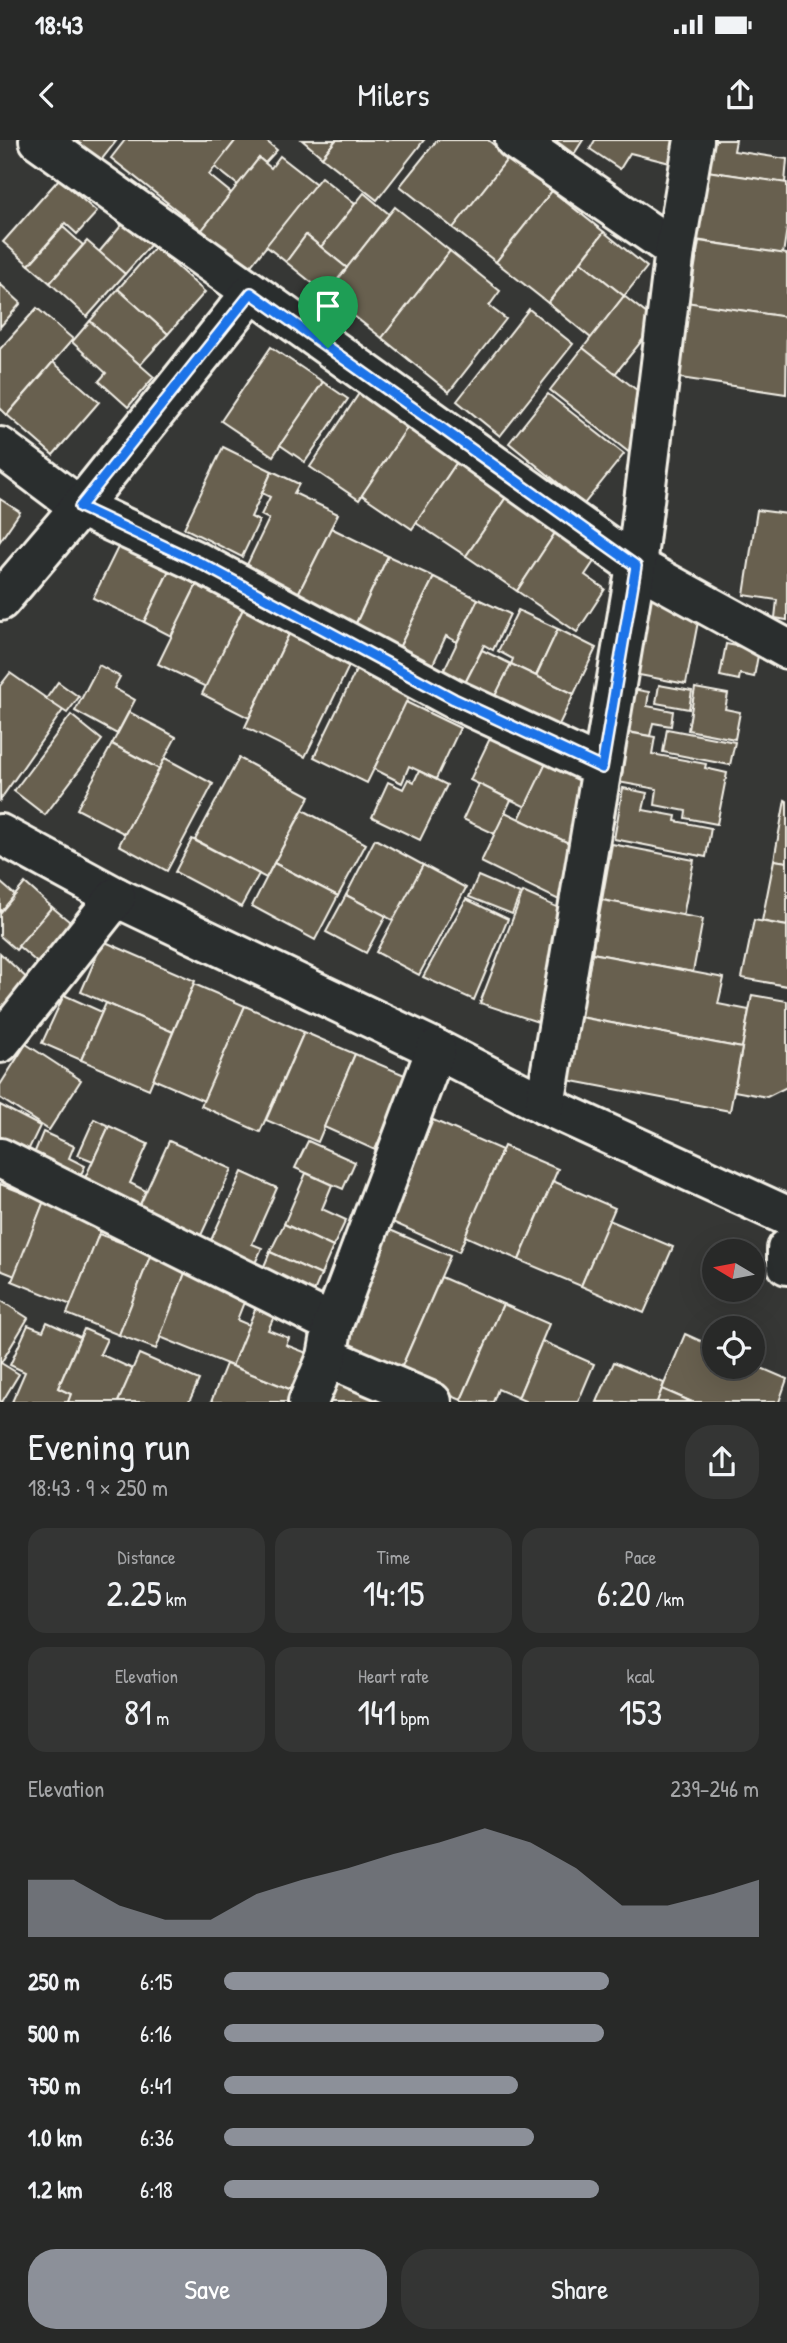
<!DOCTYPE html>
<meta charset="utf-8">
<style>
:root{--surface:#282928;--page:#343534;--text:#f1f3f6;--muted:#a5a6a8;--line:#444545;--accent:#8c9099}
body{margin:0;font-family:"Patrick Hand",sans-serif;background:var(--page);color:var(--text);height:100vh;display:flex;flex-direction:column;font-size:26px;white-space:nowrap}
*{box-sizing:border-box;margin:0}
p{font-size:23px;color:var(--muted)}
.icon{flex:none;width:38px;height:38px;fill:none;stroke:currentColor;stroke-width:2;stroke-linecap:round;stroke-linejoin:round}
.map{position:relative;height:1262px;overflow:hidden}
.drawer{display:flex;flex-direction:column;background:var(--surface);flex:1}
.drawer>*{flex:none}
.needle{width:46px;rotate:280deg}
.controls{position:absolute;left:702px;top:1099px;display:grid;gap:14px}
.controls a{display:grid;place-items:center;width:63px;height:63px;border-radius:50%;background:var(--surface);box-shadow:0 7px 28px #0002,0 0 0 2px var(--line);font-size:35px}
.pin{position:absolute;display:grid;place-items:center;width:60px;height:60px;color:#fff;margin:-72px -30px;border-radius:50% 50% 50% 0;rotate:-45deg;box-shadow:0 0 7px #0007}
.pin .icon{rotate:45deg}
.round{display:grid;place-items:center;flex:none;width:74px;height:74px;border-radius:28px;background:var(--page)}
.summary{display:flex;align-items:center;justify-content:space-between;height:119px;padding:0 28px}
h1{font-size:38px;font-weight:600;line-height:52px}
.stats{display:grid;grid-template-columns:repeat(3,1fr);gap:10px;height:119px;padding:7px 28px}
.stats div{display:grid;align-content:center;border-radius:18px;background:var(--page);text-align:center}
.stats b{font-size:35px;font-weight:600}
.stats small{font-size:19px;font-weight:400}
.stats p{font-size:19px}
.chart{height:196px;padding:14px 28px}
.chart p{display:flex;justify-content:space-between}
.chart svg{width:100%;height:126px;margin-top:7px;fill:var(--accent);opacity:.7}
.action{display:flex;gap:14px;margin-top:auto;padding:14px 28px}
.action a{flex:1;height:80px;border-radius:28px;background:var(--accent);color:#fff;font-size:28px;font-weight:600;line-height:80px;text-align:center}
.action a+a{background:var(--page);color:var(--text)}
ul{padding:0 28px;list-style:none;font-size:23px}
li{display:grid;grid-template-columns:112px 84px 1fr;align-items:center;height:52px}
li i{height:18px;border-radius:9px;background:var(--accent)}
.status{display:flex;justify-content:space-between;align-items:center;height:49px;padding:0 35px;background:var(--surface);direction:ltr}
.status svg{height:19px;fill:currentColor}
header{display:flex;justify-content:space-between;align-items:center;height:91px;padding:0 28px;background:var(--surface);font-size:32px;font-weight:600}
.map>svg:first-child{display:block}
</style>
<div class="status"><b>18:43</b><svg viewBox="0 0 49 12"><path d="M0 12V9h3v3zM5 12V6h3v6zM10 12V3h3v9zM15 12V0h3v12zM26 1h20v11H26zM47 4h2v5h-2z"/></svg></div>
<header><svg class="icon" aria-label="back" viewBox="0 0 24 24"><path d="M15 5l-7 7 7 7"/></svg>Milers<svg class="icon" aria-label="share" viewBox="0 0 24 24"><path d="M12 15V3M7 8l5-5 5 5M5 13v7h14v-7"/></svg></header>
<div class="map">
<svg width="787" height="1262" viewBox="0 0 787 1262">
<rect width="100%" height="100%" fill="#363735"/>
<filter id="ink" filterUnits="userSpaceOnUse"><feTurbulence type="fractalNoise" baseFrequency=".0143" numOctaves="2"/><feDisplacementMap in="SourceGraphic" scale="14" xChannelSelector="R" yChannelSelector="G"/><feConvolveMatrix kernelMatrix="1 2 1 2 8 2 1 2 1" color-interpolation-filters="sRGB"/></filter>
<g filter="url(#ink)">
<!-- building -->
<g fill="#686050" stroke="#f4f1e8" stroke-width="2">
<polygon points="69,0 117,0 98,24"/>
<polygon points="125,0 236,0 209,35 231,53 202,90 111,18"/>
<polygon points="236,0 265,0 277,10 265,23 259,18 238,45 215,27"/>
<polygon points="302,0 336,0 322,17"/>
<polygon points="336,0 424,0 377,60 322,17"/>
<polygon points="437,0 488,0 509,17 453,88 400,46"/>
<polygon points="555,0 583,0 574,14"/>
<polygon points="595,0 679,0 674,24 630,13 620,29 590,9"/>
<polygon points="705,0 736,0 734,11 787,19 785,43 700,30"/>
<polygon points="280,16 316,44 249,128 202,90 259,18 271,28"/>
<polygon points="509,17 552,51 496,122 453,88"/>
<polygon points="700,30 787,43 787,88 783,114 690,99"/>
<polygon points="321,37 355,64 321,107 306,95 286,122 266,106"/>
<polygon points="59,39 97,72 77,94 65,83 29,125 3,102"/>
<polygon points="552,51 604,92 548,163 496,122"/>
<polygon points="364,53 389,74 347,128 321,107"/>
<polygon points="395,67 450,111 382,198 326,154"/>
<polygon points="126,80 152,103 125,134 99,112"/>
<polygon points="63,87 83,105 50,143 29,125"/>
<polygon points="604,92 647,127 624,156 581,122"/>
<polygon points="306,95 347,128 326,154 286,122"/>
<polygon points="87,101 125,134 87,177 50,143"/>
<polygon points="699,101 787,114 787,177 689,163"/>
<polygon points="155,107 205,152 168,194 118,149"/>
<polygon points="450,111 500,151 489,166 506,179 449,252 382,198"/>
<polygon points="581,122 624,156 591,198 548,163"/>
<polygon points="0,144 21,163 0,187"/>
<polygon points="118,149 168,194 140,225 90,181"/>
<polygon points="624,156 657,182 615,234 583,208"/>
<polygon points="679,161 787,177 786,254 667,236"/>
<polygon points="37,168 73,199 7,275 0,268 0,209"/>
<polygon points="529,169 573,204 500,296 457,261"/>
<polygon points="90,181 154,237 128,267 99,241 106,233 72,202"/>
<polygon points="271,207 323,242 273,316 221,281"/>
<polygon points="583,208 647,258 631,314 550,250"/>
<polygon points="53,222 99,262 53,315 7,275"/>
<polygon points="323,242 348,259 305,322 280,305"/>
<polygon points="360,252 409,285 359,360 310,327"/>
<polygon points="548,254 624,314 584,364 509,303"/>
<polygon points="409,285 459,319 412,389 362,355"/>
<polygon points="223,307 272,331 251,377 259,381 242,417 184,388"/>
<polygon points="459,319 509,353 466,416 416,383"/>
<polygon points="272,331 299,344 294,353 338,374 296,458 243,433 269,379 261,375 270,357 262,353"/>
<polygon points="509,353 559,387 517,451 466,416"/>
<polygon points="0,359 20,372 0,401"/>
<polygon points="757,370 787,374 787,480 775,478 777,460 744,455"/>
<polygon points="559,387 599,414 585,435 605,449 577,492 517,451"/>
<polygon points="331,388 388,416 354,487 296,458"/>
<polygon points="124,395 174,420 144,482 93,458"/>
<polygon points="388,416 434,437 396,514 352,492"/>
<polygon points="169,431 197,444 171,496 144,482"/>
<polygon points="434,437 478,459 457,502 446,496 430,531 396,514"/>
<polygon points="197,444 244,467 206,547 158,524"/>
<polygon points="645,455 701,466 686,544 629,533"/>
<polygon points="478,459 510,474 493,510 484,505 464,545 442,534"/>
<polygon points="244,467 291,490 249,578 202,554"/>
<polygon points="518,470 558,489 536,536 511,524 513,519 498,511"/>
<polygon points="558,489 596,508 574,554 536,536"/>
<polygon points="291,490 352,520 305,617 245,587"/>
<polygon points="726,504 759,510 754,537 740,534 739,540 720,536"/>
<polygon points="482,510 511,524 494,559 464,545"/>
<polygon points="362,518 416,543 367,643 314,617"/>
<polygon points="511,524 574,554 554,595 491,564"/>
<polygon points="99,525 120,537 114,548 135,560 117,594 75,571"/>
<polygon points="10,533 63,570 0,660 0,546"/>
<polygon points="58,542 79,557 67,573 46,559"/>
<polygon points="659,545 692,551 689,569 656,563"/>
<polygon points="621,547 649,552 647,566 673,571 671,586 653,583 650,596 613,589"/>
<polygon points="695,548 728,554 725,569 740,572 735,599 688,590"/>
<polygon points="406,562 460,588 436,639 409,626 402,643 374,629"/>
<polygon points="129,572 176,597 159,629 112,604"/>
<polygon points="71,575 102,600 45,675 14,651"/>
<polygon points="667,589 735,602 730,625 663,612"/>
<polygon points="494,590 549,617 526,667 470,640"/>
<polygon points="627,592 655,597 652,614 706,624 705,628 727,633 717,684 685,678 686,671 655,665 657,649 618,642"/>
<polygon points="112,604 159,629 125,694 77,669"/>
<polygon points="549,617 595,639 576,707 519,679"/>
<polygon points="165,618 213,644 167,731 119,705"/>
<polygon points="239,618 310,656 266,738 195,700"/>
<polygon points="419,631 447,645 420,700 372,677 388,642 403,649 408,639 414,642"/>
<polygon points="479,644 511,660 495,694 463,679"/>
<polygon points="623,648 647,653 643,670 676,676 675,681 711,688 706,717 614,699"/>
<polygon points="785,660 787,661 787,722 774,720"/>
<polygon points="303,670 366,704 338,756 274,723"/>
<polygon points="505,672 585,711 561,761 481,722"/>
<polygon points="192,699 259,734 241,767 175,732"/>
<polygon points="375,699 423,725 394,781 346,755"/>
<polygon points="612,704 694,720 683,776 602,760"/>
<polygon points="774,720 787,722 787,786 762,781"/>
<polygon points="274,723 338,756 315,800 252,766"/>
<polygon points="423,725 466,748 419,835 376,812"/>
<polygon points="478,736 520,754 512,774 469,757"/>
<polygon points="0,742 15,755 0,773"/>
<polygon points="25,743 52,767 16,810 0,796 0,773"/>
<polygon points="523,752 568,772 544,884 480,863"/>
<polygon points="346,755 386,776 366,813 326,792"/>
<polygon points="466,759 508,779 474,860 423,837"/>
<polygon points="602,760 703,779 693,832 592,813"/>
<polygon points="52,767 81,791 47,831 18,806"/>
<polygon points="754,780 787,786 787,846 742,838"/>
<polygon points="103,801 195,841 173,892 81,852"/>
<polygon points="0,813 33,844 0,878"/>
<polygon points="592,813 724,838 718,864 749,870 742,908 580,877"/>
<polygon points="194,844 245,866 204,961 153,939"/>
<polygon points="64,855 102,872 81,920 42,903"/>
<polygon points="752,855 787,861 787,947 767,957 734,951"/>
<polygon points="106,863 173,892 149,949 81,920"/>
<polygon points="245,866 304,892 260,992 201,966"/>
<polygon points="580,877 742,908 730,971 567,940"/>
<polygon points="304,892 355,914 318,1002 266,980"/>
<polygon points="26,904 81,940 49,990 0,958 0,945"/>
<polygon points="355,914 407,936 375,1010 324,987"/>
<polygon points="0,965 40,986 22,1023 0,1012"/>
<polygon points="94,979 109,986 93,1021 78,1015"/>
<polygon points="433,980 502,1010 459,1112 390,1081"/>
<polygon points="109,986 148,1004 130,1043 146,1051 134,1078 78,1053"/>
<polygon points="43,992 74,1006 69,1018 85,1026 75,1047 29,1026"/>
<polygon points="169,1001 232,1029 196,1106 134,1078"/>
<polygon points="308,1001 355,1022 343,1049 295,1028"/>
<polygon points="504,1006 558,1029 519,1120 465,1096"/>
<polygon points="242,1032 277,1048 252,1104 262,1108 251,1132 206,1111"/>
<polygon points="306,1033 332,1045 322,1069 346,1080 333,1107 284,1084"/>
<polygon points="553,1041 615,1068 581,1146 519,1120"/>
<polygon points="0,1044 44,1061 15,1136 0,1130"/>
<polygon points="44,1061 103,1084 71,1165 12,1141"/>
<polygon points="609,1080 673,1107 644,1173 581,1146"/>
<polygon points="284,1084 333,1107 321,1135 270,1112"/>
<polygon points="390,1090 450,1116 399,1233 339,1208"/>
<polygon points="99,1094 151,1114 119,1195 67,1174"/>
<polygon points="270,1112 321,1135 310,1161 259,1138"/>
<polygon points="151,1114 187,1128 156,1209 119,1195"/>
<polygon points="187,1128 248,1152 237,1180 249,1185 232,1226 160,1197"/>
<polygon points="441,1137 503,1164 461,1260 399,1233"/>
<polygon points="0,1160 28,1178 1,1223 19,1234 2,1262 0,1261"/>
<polygon points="258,1162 277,1170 268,1190 289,1198 286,1205 307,1213 292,1250 232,1226"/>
<polygon points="503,1164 549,1184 518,1258 498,1249 493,1262 464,1262 461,1260"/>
<polygon points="47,1182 80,1197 58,1248 71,1254 68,1262 12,1262 25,1232 10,1225 28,1185 43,1191"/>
<polygon points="84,1189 107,1199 100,1214 133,1229 118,1262 68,1262 71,1254 58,1248"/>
<polygon points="685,1194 714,1207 714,1227 752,1227 752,1224 787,1239 779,1262 692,1262 662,1249"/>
<polygon points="542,1201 594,1224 578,1262 527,1262 518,1258"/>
<polygon points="139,1214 199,1240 189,1262 118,1262"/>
<polygon points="614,1222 664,1243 657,1262 597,1262"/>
<polygon points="226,1224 292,1250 288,1262 211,1262"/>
<polygon points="336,1239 394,1262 327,1262"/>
<polygon points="662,1249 692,1262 657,1262"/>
</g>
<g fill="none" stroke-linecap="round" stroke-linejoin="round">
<defs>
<g id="minor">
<polyline points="39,0 636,426 787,509"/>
<polyline points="515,0 675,110"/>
<polyline points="0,307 80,367 198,422 454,559 602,628"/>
<polyline points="0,461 80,367 251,153"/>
<polyline points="0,694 116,757 436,909 545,965 787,1076"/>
<polyline points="0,903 116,757"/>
<polyline points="545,965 636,426 675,110 694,0"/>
<polyline points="0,1018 333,1184"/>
<polyline points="327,1217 432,1262"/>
<polyline points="308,1262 327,1217 333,1184 436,909"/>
</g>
<polyline id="major" points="787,1109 787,1125"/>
</defs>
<!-- minor casing -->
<use href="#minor" stroke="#f4f1e8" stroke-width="44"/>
<!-- major casing -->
<use href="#major" stroke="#f4f1e8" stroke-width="44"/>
<!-- minor -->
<use href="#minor" stroke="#2a2d2e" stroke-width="38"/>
<!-- major -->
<use href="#major" stroke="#2a2d2e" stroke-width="38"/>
</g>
</g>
<g fill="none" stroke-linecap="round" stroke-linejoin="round" filter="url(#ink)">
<defs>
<polygon id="route" points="251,153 636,426 602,628 454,559 198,422 80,367"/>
</defs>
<!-- route casing -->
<use href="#route" stroke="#fff" stroke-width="14"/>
<!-- route -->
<use href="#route" stroke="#1a73e8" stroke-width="9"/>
</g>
</svg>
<div class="controls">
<a><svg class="needle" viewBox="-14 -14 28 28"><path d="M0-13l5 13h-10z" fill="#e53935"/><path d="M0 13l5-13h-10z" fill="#a5a6a8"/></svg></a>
<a><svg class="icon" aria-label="locate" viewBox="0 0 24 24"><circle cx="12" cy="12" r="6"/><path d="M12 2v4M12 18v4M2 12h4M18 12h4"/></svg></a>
</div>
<div class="pin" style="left:328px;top:208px;background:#1e9e55"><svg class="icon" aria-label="arrive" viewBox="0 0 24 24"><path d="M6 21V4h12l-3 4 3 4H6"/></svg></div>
</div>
<section class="drawer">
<div class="summary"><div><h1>Evening run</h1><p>18:43 · 9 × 250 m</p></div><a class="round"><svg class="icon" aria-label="share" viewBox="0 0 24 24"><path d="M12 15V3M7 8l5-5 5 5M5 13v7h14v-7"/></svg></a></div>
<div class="stats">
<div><p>Distance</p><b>2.25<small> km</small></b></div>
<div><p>Time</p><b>14:15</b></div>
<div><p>Pace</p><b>6:20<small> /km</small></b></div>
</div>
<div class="stats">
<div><p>Elevation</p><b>81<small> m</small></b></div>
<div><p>Heart rate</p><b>141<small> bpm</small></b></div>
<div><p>kcal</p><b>153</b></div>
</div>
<div class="chart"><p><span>Elevation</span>239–246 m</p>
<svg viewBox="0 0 160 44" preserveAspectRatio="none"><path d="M0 44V24L10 24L20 33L30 38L40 38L50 29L60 24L70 20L80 15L90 11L100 6L110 11L120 20L130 33L140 33L150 29L160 24V44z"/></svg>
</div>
<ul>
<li><b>250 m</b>6:15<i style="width:72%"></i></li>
<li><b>500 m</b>6:16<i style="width:71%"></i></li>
<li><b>750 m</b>6:41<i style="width:55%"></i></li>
<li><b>1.0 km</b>6:36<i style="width:58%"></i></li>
<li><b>1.2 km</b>6:18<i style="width:70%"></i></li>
</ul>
<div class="action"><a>Save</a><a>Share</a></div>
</section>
